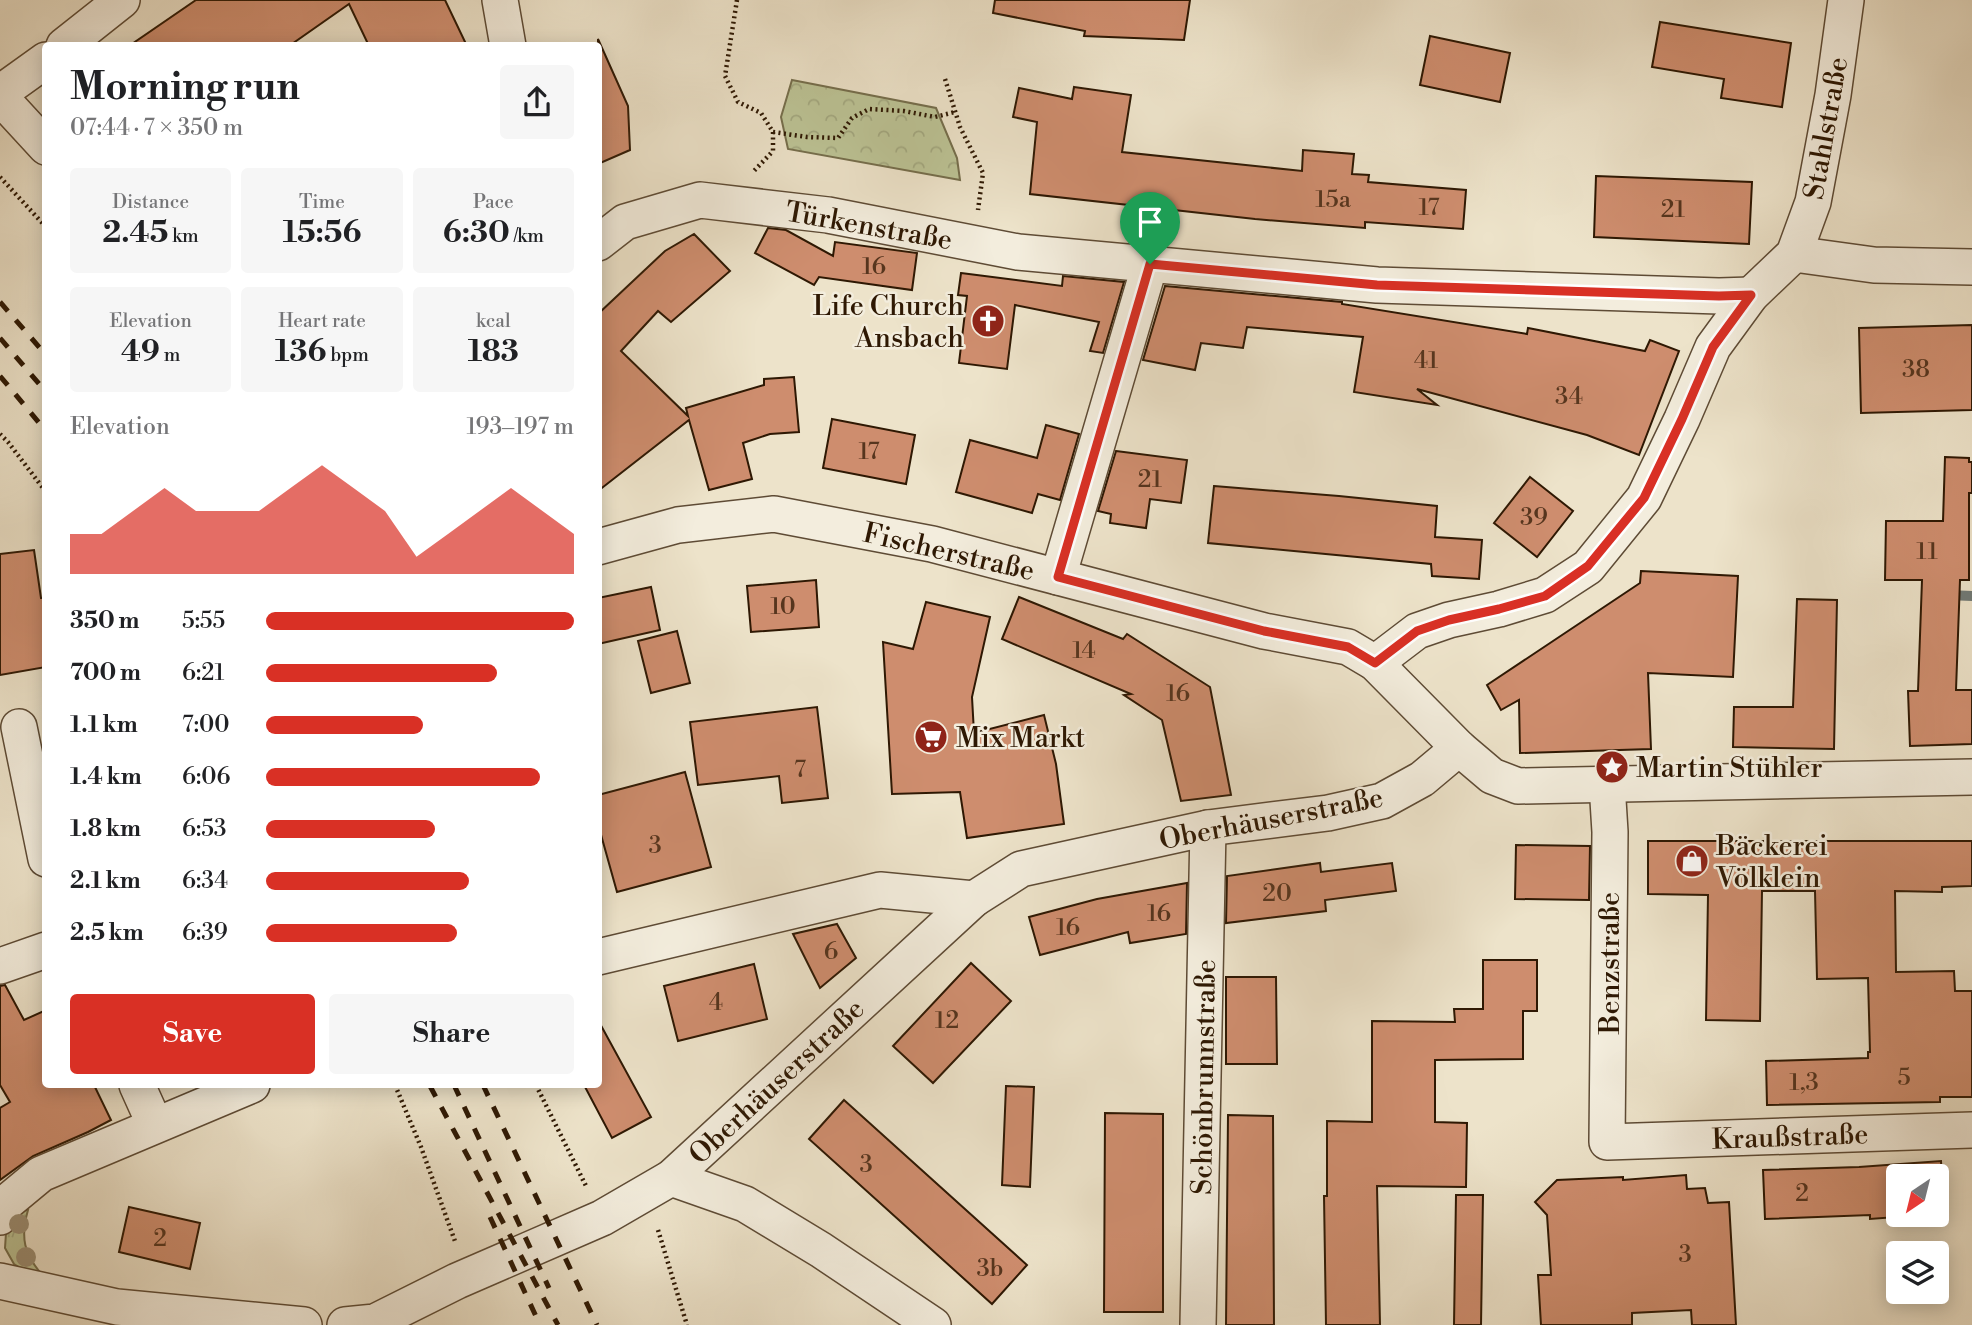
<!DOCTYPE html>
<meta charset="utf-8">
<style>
:root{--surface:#fff;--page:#f6f6f6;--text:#202124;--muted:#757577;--accent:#d93025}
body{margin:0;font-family:"Libre Bodoni",serif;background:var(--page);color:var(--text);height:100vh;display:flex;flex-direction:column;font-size:26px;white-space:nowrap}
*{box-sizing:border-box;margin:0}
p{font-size:23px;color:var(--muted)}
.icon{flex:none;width:38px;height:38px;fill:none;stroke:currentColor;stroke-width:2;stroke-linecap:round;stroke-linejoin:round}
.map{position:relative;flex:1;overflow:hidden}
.sheet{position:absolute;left:42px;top:42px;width:560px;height:1046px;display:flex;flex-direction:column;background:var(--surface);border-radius:7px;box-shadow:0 4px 18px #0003}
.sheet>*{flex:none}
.needle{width:46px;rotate:215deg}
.controls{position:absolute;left:1886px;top:1164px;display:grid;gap:14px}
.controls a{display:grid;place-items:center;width:63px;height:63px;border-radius:7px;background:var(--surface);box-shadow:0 4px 18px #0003;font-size:35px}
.pin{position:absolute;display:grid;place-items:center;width:60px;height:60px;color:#fff;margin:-72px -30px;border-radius:50% 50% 50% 0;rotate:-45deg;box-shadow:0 0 7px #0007}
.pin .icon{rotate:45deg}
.round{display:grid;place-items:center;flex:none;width:74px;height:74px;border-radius:7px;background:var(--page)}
.summary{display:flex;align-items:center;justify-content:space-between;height:119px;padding:0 28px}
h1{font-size:38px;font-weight:800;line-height:52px}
.metrics{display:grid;grid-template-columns:repeat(3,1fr);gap:10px;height:119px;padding:7px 28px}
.metrics div{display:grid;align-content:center;border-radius:7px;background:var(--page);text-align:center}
.metrics b{font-size:30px;font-weight:800}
.metrics small{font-size:19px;font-weight:400}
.metrics p{font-size:19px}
.chart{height:196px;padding:14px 28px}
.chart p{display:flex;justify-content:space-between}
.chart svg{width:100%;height:126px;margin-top:7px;fill:var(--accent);opacity:.7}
.button{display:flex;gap:14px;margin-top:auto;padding:14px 28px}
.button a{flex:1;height:80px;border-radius:7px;background:var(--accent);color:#fff;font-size:28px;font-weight:800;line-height:80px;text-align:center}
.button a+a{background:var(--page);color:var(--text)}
ul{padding:0 28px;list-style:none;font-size:23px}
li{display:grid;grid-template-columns:112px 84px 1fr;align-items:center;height:52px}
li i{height:18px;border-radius:9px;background:var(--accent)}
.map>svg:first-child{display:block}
</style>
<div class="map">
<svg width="1972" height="1325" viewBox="0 0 1972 1325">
<defs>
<pattern id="grass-tufts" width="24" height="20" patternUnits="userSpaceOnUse" patternTransform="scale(1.75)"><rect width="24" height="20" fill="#bcc395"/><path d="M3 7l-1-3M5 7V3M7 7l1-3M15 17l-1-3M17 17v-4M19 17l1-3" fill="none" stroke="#a2a77f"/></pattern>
<pattern id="park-crowns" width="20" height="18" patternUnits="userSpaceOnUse" patternTransform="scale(1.75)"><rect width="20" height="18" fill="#bcc395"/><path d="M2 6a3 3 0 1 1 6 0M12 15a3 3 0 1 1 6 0" fill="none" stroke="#a2a77f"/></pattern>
</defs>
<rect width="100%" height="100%" fill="#ede3ca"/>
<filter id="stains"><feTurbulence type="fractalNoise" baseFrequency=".00286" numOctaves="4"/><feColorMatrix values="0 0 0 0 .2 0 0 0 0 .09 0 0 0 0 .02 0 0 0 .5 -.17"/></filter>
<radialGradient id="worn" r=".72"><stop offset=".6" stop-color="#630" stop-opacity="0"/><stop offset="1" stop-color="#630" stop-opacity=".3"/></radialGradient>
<!-- grass -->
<path fill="url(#grass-tufts)" stroke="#756e4c" stroke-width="2" d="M 28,1210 C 20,1238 24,1254 43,1276 L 28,1273 L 14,1264 L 5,1248 L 6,1233 L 19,1211 Z"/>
<!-- park -->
<polygon fill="url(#park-crowns)" stroke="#756e4c" stroke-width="2" points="792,80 936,108 957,158 960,180 788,149 781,117"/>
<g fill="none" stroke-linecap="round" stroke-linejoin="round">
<!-- stream -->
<polyline stroke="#717a76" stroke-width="10" points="1947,595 1972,596"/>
</g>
<!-- building -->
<g fill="#ce8d6e" stroke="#2e1803" stroke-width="2">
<polygon points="196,0 445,0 467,46 369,46 349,4 289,46 129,46"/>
<polygon points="995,0 1190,0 1184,40 1084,36 1085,31 993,13"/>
<polygon points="1660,22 1791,43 1782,107 1721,98 1724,79 1652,67"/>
<polygon points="1430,36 1510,53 1500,102 1420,85"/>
<polygon points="598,39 628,106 630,150 598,164"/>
<polygon points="1074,87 1131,95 1122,152 1302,171 1303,150 1354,154 1352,174 1369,175 1368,182 1466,190 1463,229 1365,222 1365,228 1255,219 1030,194 1037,122 1013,117 1019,88 1072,99"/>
<polygon points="1596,176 1752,182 1749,244 1594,237"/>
<polygon points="768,228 786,230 833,256 835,242 917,253 912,290 819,277 814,285 755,253"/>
<polygon points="694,234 730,271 671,322 658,311 621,351 688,416 686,408 764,385 764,379 794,377 799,432 770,434 743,443 752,479 709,490 689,420 598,491 598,314 665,251"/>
<polygon points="961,273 1062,286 1063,276 1124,282 1103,353 1090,351 1099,322 1015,305 1007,369 959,363 967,296 958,295"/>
<polygon points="1165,286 1342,302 1342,304 1527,334 1528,328 1645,351 1650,340 1679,351 1639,455 1587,435 1417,389 1437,405 1354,392 1363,337 1247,327 1243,348 1201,343 1195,370 1143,360"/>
<polygon points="1972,325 1972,410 1861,413 1859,328"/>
<polygon points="832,419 915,435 906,484 823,468"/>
<polygon points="1046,425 1079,434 1060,500 1038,494 1032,513 956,492 970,440 1037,458"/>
<polygon points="1116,451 1187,460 1181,503 1150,499 1146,528 1110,523 1111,514 1098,511"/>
<polygon points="1945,457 1969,458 1969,462 1972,462 1972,493 1969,493 1969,580 1960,580 1956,690 1972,690 1972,744 1910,746 1908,691 1918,691 1922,580 1885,580 1886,521 1943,521"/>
<polygon points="1530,477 1573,511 1537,557 1494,523"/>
<polygon points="1214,486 1339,496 1437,506 1435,537 1482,540 1479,579 1432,576 1431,564 1208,543"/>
<polygon points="34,550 41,598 46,598 46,667 0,675 0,554"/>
<polygon points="1641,571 1738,576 1733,677 1648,673 1651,749 1520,753 1519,700 1501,710 1487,685 1640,583"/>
<polygon points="816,580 819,627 751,632 747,586"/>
<polygon points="651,587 660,630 598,644 598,598"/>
<polygon points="1019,597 1123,639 1127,634 1210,687 1231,795 1181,801 1162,720 1124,695 1131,694 1002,639"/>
<polygon points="1797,599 1837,600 1834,749 1733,747 1734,707 1793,707"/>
<polygon points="926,602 990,617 972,697 974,733 1044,715 1056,764 1064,824 967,838 960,792 892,794 883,642 913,649"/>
<polygon points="677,631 690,683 651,693 638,641"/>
<polygon points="817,707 828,798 782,803 779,776 698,785 690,722"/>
<polygon points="685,772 711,867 617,892 598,824 598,795"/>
<polygon points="1648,841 1972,841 1972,886 1942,887 1942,892 1895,891 1896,972 1954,971 1955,991 1972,991 1972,1097 1940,1097 1940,1102 1767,1105 1766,1061 1868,1058 1868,1052 1870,1052 1868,978 1817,979 1815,891 1762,891 1760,1021 1706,1020 1708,895 1648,894"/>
<polygon points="1516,845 1590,846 1589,900 1515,899"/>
<polygon points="1320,863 1321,872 1392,863 1396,891 1325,900 1326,911 1226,923 1227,876"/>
<polygon points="1187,883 1186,934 1130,943 1128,932 1040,955 1029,917 1097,899"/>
<polygon points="837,924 856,958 820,988 793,934"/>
<polygon points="1483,960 1537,960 1537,1011 1523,1011 1523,1059 1435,1060 1435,1122 1467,1123 1466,1187 1377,1186 1380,1325 1326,1325 1324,1196 1327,1196 1327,1121 1372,1122 1372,1021 1455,1022 1454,1009 1483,1009"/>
<polygon points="971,963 1011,1001 933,1083 893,1046"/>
<polygon points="754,964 767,1019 678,1041 664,986"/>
<polygon points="1226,977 1276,977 1277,1064 1226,1064"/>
<polygon points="5,985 24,1020 46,1010 46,1085 94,1085 111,1120 88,1132 33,1156 0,1180 0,1108 10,1102 0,1085 0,986"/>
<polygon points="598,1020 651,1117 612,1138 584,1085 598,1085"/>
<polygon points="1006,1086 1034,1087 1030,1187 1002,1185"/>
<polygon points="844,1100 1027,1265 992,1304 809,1139"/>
<polygon points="1105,1113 1163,1114 1163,1312 1104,1312"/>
<polygon points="1228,1115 1273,1116 1274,1325 1226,1325"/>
<polygon points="1941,1161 1944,1214 1937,1214 1937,1176 1899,1176 1899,1214 1937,1214 1870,1219 1870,1215 1765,1219 1763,1170 1859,1167"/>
<polygon points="1686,1175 1687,1189 1705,1188 1708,1203 1729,1202 1736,1325 1692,1325 1691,1310 1632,1313 1632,1325 1541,1325 1538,1275 1551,1275 1547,1215 1535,1202 1557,1180 1623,1177 1623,1180"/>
<polygon points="1456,1195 1483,1195 1481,1325 1454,1325"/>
<polygon points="129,1207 200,1223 190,1269 119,1252"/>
</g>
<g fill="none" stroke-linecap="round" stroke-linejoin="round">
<defs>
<g id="minor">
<polyline points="500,0 508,46"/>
<polyline points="64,46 122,0"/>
<polyline points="0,93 46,60"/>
<polyline points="0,97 46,147"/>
<polyline points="598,243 625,222 700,200 828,215 1018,252 1377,285 1719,296 1751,295"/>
<polyline points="1794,254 1874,265 1972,267"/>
<polyline points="598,547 678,525 774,514 932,544 1264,631 1348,647 1375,663 1459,748 1492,776 1518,786 1972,777"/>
<polyline points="1058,577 1150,264"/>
<polyline points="1375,663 1417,631 1449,620 1499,609 1545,595 1588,567 1644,498 1682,419 1713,347 1751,295 1794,254 1813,202 1833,95 1846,0"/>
<polyline points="19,727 46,859"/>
<polyline points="1607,784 1610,832 1607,1142 1972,1130"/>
<polyline points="598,957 880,890 974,899"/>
<polyline points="0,966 46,950"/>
<polyline points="137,1085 155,1125"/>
<polyline points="671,1178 745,1204 821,1250 933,1325"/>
<polyline points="0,1217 6,1203 41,1174 252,1085"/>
<polyline points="0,1281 117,1307 304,1325"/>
<polyline points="345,1325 375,1322 457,1281 602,1218 671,1178 974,899 1021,869 1208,828 1328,813 1382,801 1422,779 1459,748"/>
<polyline points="1198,1325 1208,828"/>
</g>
</defs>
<!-- minor casing -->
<use href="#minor" stroke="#5e4b35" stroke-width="38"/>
<!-- path -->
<g stroke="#2e1803" stroke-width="4.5" stroke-dasharray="2 3.5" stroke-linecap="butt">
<polyline points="737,0 725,76 738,102 761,113 773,132 773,151 753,172"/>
<polyline points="945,79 960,127 983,173 978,210"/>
<polyline points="773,132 807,137 838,138 852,118 869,109 904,111 935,117 955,112"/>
<polyline points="0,177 46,227"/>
<polyline points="0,434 8,442 46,492"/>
<polyline points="44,680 46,685"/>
<polyline points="395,1085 421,1147 456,1244"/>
<polyline points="536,1085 587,1188"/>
<polyline points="658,1230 687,1325"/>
</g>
<!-- minor -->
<use href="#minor" stroke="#f3eddd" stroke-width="35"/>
<!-- rail -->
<g stroke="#2e1803" stroke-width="5" stroke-dasharray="12 12" stroke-linecap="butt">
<polyline points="0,302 46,355"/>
<polyline points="0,338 46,392"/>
<polyline points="0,376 46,431"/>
<polyline points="454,1085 549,1288"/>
<polyline points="483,1085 597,1325"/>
<polyline points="430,1086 558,1325"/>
<polyline points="490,1217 540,1325"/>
</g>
</g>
<!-- trees -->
<g fill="#9c8f75">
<circle cx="19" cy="1224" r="10"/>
<circle cx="26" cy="1257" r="10"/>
</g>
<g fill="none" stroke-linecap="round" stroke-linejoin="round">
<defs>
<polygon id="route" points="1150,264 1377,285 1719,296 1751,295 1713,347 1682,419 1644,498 1588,566 1545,596 1499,609 1449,620 1417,631 1375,663 1348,647 1264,631 1058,577"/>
</defs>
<!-- route casing -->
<use href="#route" stroke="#fff" stroke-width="14"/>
<!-- route -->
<use href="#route" stroke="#d93025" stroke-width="9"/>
</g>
<!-- icons -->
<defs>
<symbol id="church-disc" viewBox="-11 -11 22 22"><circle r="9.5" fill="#8f2418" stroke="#f3eddd"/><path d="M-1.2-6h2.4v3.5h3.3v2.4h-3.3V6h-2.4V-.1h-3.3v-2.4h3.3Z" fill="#fff"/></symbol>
<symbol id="supermarket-disc" viewBox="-11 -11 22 22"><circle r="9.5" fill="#8f2418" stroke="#f3eddd"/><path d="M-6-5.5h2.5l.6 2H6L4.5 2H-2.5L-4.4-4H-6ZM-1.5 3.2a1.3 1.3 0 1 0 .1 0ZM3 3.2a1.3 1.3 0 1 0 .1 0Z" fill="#fff"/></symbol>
<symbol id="sight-disc" viewBox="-11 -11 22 22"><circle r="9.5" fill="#8f2418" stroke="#f3eddd"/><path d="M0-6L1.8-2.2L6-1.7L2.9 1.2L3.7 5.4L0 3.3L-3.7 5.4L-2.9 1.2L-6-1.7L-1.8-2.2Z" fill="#fff"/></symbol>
<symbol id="shop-disc" viewBox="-11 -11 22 22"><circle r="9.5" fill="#8f2418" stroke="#f3eddd"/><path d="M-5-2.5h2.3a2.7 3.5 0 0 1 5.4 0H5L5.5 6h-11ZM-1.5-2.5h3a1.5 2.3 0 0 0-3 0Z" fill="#fff"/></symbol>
</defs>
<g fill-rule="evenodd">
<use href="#church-disc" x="969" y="302" width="38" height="38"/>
<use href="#supermarket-disc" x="912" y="718" width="38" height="38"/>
<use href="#sight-disc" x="1593" y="748" width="38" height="38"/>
<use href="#shop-disc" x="1673" y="842" width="38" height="38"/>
</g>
<g text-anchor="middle" stroke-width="5" stroke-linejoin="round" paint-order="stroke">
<!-- number labels -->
<g font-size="24" fill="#56351e">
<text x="1333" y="207">15a</text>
<text x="1429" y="215">17</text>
<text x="1673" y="217">21</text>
<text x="874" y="274">16</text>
<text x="1426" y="368">41</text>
<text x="1916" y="377">38</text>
<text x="1569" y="404">34</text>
<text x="869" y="459">17</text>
<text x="1150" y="487">21</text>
<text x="1534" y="525">39</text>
<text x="1927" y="559">11</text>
<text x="783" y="614">10</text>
<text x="1084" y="658">14</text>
<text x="1178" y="701">16</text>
<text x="800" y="777">7</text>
<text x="655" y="853">3</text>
<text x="1277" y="901">20</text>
<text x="1159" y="921">16</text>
<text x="1068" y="935">16</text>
<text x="831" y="959">6</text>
<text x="716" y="1010">4</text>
<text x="947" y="1028">12</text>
<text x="1904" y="1085">5</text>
<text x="1804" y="1090">1,3</text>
<text x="866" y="1172">3</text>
<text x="1802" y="1201">2</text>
<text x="160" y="1246">2</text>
<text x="1685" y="1262">3</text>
<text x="990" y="1276">3b</text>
</g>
<!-- street labels -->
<g font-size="28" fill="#2e1803" stroke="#f3eddd">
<text transform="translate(1825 128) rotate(-80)" y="10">Stahlstraße</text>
<text transform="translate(869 225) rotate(10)" y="10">Türkenstraße</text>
<text transform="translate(949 551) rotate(13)" y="10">Fischerstraße</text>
<text transform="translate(1271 818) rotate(-11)" y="10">Oberhäuserstraße</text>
<text transform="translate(1609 963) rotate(-90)" y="10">Benzstraße</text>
<text transform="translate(1203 1077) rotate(-89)" y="10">Schönbrunnstraße</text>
<text transform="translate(776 1081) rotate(-43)" y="10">Oberhäuserstraße</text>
<text transform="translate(1790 1136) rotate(-2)" y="10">Kraußstraße</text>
</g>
<!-- poi labels -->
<g font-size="28" fill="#2e1803" stroke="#f3eddd" text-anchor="start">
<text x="964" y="315" text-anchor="end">Life Church<tspan x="964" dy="32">Ansbach</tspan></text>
<text x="956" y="747">Mix Markt</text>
<text x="1636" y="777">Martin Stühler</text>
<text x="1716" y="855">Bäckerei<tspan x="1716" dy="32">Völklein</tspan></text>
</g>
</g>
<rect width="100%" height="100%" filter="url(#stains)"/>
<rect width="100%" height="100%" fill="url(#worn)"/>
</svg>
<div class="controls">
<a><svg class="needle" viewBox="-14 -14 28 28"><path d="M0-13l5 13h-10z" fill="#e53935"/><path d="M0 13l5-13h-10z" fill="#757577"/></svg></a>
<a><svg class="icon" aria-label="layers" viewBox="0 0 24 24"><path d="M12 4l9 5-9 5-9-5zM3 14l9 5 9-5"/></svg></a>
</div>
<div class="pin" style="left:1150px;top:264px;background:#1e9e55"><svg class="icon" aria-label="arrive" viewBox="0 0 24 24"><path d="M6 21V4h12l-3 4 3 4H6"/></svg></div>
<section class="sheet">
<div class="summary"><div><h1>Morning run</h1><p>07:44 · 7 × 350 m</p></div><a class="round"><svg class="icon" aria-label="share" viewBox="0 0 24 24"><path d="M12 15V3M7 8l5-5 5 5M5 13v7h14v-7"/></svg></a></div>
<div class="metrics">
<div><p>Distance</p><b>2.45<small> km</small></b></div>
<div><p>Time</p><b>15:56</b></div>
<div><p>Pace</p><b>6:30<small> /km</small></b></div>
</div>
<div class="metrics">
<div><p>Elevation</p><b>49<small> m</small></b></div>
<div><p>Heart rate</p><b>136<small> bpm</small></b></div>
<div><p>kcal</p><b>183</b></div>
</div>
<div class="chart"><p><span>Elevation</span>193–197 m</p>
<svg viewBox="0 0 160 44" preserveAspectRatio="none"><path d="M0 44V30L10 30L20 22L30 14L40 22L50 22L60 22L70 14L80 6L90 14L100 22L110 38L120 30L130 22L140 14L150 22L160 30V44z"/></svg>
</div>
<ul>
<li><b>350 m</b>5:55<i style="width:100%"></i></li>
<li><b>700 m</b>6:21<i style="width:75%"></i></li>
<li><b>1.1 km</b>7:00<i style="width:51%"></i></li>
<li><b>1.4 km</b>6:06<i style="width:89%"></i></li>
<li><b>1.8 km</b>6:53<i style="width:55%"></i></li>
<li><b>2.1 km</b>6:34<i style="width:66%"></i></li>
<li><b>2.5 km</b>6:39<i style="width:62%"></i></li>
</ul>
<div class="button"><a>Save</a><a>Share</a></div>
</section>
</div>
